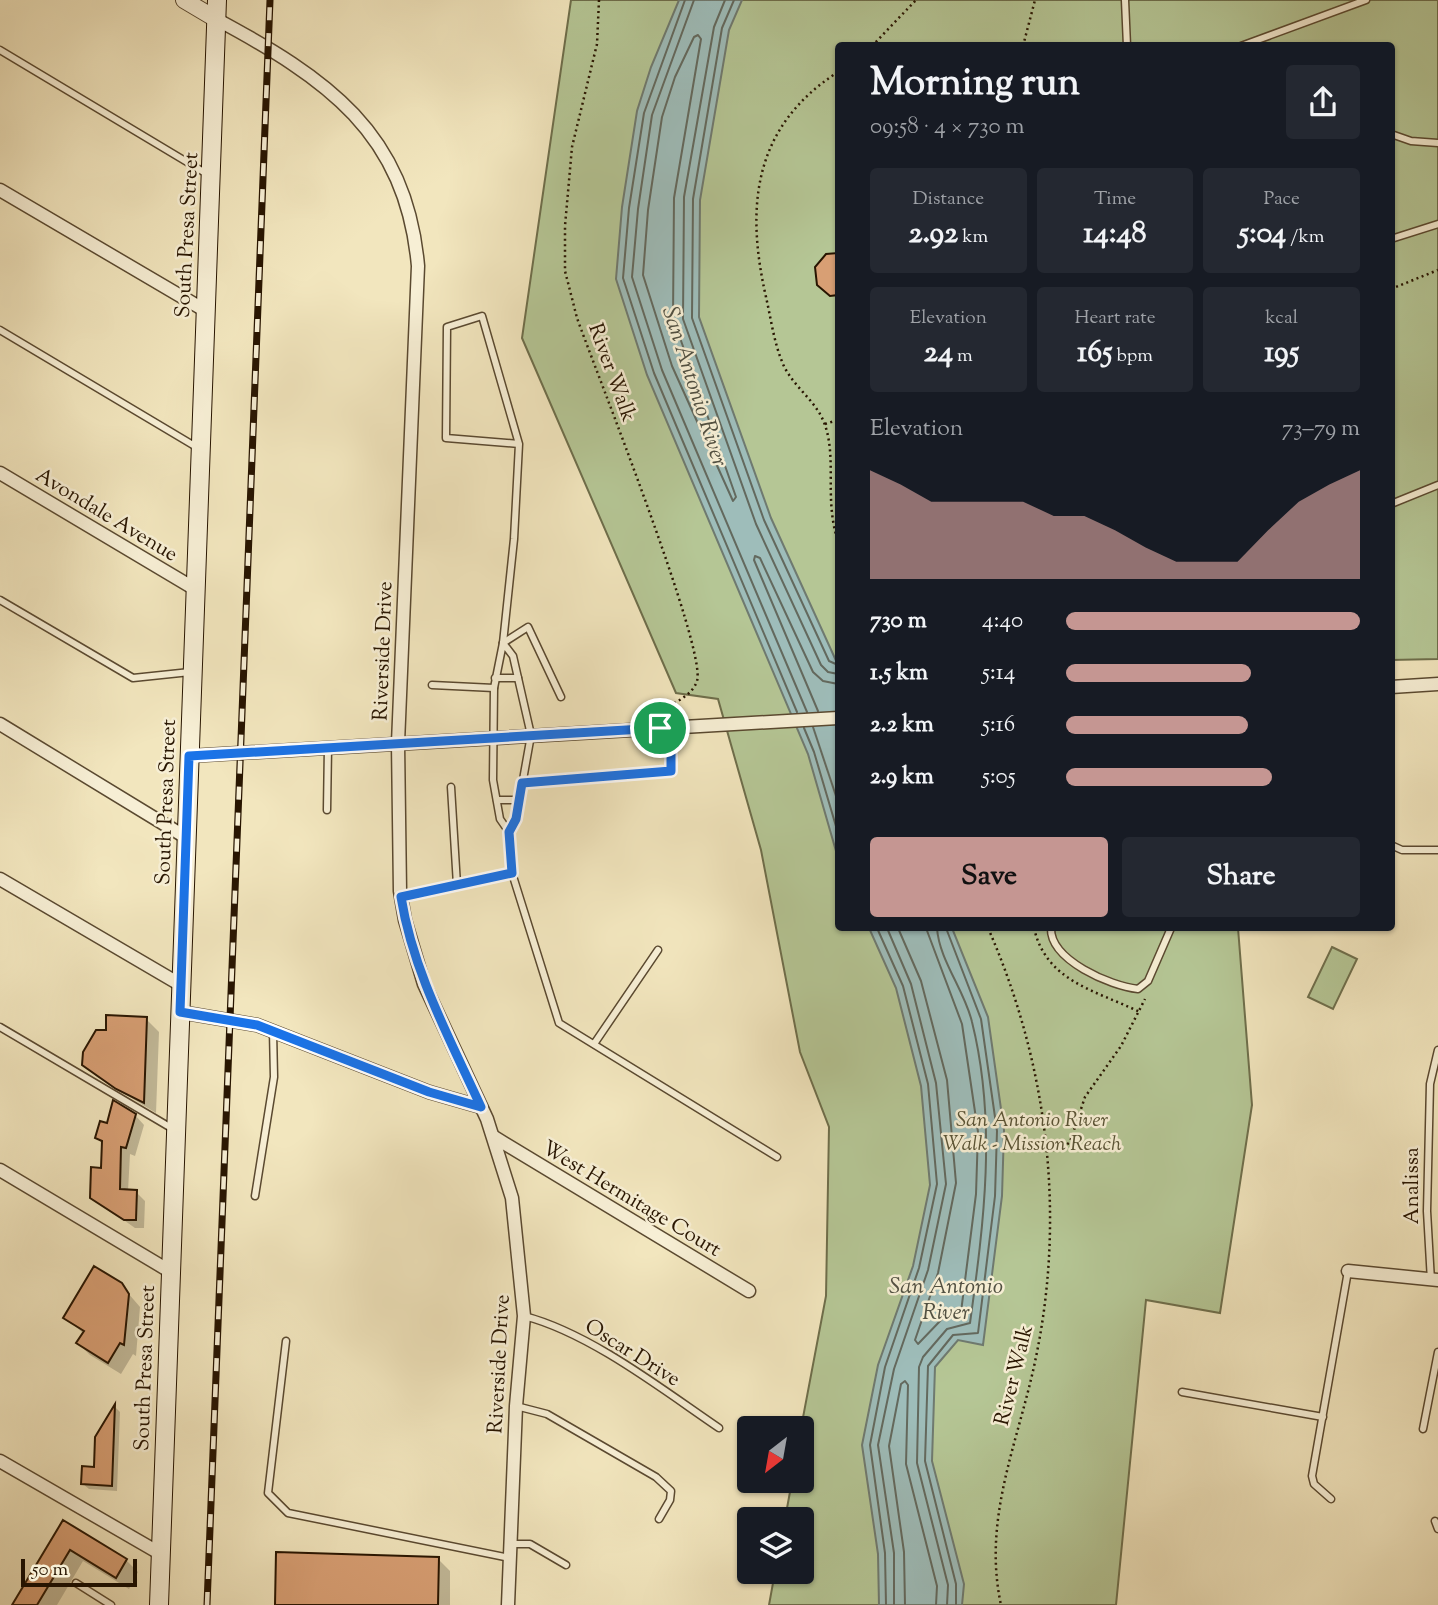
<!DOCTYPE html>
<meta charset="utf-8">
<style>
:root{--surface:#171b24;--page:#242831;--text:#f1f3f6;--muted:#9ea1a6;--accent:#c59692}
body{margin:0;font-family:"Sorts Mill Goudy",serif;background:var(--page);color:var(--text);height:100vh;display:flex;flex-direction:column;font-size:26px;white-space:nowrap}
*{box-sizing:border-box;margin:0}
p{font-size:23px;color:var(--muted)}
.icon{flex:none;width:38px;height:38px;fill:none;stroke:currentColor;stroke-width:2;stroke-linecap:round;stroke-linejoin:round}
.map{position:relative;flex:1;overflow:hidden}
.side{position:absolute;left:835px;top:42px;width:560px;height:889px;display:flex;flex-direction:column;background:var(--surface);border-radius:7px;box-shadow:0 2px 5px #0004}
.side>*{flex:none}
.needle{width:46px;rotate:211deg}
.fabs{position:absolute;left:737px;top:1416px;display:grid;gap:14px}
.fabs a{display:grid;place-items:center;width:77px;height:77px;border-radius:7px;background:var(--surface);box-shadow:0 2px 5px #0004;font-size:35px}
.scale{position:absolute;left:21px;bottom:18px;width:116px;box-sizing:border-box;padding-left:7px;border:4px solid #281501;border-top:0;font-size:19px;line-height:24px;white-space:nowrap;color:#281501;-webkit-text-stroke:5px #f7efd5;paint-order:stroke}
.pin{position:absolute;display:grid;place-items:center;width:60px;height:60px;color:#fff;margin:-30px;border:4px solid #fff;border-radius:50%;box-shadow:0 2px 7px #0007}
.round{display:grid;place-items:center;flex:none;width:74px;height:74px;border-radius:7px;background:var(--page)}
.summary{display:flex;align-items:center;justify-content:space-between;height:119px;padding:0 35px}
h1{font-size:38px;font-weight:700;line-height:52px}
.metrics{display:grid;grid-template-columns:repeat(3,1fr);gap:10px;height:119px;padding:7px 35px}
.metrics div{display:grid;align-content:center;border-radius:7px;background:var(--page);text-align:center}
.metrics b{font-size:30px;font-weight:700}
.metrics small{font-size:19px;font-weight:400}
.metrics p{font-size:19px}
.chart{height:196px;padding:14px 35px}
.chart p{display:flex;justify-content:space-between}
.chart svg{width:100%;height:126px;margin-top:7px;fill:var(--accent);opacity:.7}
.button{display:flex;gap:14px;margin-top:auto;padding:14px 35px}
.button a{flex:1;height:80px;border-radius:7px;background:var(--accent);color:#111;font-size:28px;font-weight:700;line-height:80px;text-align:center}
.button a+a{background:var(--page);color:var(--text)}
ul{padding:0 35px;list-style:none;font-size:23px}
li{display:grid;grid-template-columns:112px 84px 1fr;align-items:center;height:52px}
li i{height:18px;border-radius:9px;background:var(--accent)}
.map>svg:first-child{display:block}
</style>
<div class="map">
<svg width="1438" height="1605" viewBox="0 0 1438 1605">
<rect width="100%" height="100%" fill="#f2e6be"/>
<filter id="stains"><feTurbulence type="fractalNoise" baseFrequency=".00286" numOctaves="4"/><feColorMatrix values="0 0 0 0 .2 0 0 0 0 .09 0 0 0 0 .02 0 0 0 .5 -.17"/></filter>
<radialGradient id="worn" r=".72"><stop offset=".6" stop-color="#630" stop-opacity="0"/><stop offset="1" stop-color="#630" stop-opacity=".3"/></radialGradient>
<!-- green -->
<g fill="#b5c695" stroke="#6e6e4b" stroke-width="2">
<polygon points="571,0 1438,0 1438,659 1391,660 1391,46 838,46 838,928 1238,928 1252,1105 1220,1313 1146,1300 1116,1605 769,1605 775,1572 802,1572 802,1519 785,1519 792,1481 802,1480 801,1428 826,1296 829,1127 800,1052 761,850 718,699 676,693 522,338"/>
<polygon points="1332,947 1357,959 1333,1009 1308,997"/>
</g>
<!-- water -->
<g fill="#9ebdba" stroke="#6f7a70" stroke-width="2">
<polygon points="679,0 742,0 729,30 700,200 699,317 771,518 838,665 838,858 808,754 647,375 616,279 622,207 637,111 651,67"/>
<polygon points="869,928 952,928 988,1017 1004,1130 1002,1196 983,1345 958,1340 935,1367 932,1461 964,1584 962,1605 879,1605 878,1554 862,1445 878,1365 913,1266 930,1185 921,1086 896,988"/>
</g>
<!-- shadow -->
<g fill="#0003">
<polygon points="146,1019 159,1032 156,1113 97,1077 84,1064 107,1032"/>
<polygon points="135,1115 144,1125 135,1156 130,1154 128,1191 136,1192 145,1201 144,1228 135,1228 91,1197 103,1170 104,1145 97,1138 108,1125"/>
<polygon points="121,1285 140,1307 136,1356 133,1354 121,1374 90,1355 78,1343 84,1334 66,1318"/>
<polygon points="115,1407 120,1412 117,1491 89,1489 83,1484 95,1469 97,1438"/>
<polygon points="64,1523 126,1560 138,1572 129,1589 83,1561 57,1605 14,1605"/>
<polygon points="438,1559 450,1571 450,1605 277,1605"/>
</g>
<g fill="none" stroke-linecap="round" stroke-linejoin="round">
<!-- shore -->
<g stroke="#63695e" stroke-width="2">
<polyline points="685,0 644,113 629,208 623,278 654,373 797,712"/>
<polyline points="694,0 652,115 638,209 632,277 662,370 807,712"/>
<polyline points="725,0 714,27 684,197 683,319 756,524 821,665 828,672 838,674"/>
<polyline points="734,0 722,28 693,199 692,318 764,520 829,661 838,665"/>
<polygon points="698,35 701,39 674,198 673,318 736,497 733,501 672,366 643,275 648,210 662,117 675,77 694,37"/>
<polyline points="818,711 754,560 755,556 760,558 813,672 823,681 838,684"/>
<polyline points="813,727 838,802"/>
<polyline points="804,728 814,752 838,833"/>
<polyline points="877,928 903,986 928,1084 937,1184 919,1268 885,1367 870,1445 885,1553 886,1605"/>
<polyline points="887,928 911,984 936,1083 946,1184 928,1270 894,1369 878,1445 894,1553 894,1605"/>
<polyline points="898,928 921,981 947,1080 956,1183 938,1273 915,1340 918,1344 942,1319 961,1312 976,1194 978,1132 962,1024 926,928"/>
<path d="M 937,928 C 939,960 965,991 972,1022 C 997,1122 984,1222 970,1323 L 947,1329 L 923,1357 L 919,1367 L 917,1463 L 948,1585 L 947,1605"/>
<polyline points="946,928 981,1019 997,1131 995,1196 978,1333 953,1335 928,1366 925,1461 956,1584 956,1605"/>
<polyline points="905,1605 904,1552 889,1446 901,1384 905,1381 908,1385 906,1464 937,1586 936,1605"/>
</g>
</g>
<!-- building -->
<g fill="#d89f74" stroke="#281501" stroke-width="2">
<polygon points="838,253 838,295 830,296 817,285 815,267 826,254"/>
<polygon points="106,1015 147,1017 144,1103 116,1089 82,1065 83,1052 96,1030 106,1030"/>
<polygon points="113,1100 136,1114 126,1148 121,1147 120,1189 137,1190 136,1220 124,1220 90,1198 91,1167 101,1168 102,1141 95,1138 100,1121 107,1123"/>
<polygon points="94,1266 122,1283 129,1294 124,1345 120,1343 108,1363 76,1343 84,1331 63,1318"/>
<polygon points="115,1404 112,1486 81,1484 82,1466 94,1467 95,1437"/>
<polygon points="63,1520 127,1559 116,1578 70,1550 37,1605 12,1605"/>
<polygon points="276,1552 439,1557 438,1605 275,1605"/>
</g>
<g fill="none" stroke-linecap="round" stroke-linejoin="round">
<defs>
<g id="service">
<polyline points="1125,0 1127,46"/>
<polyline points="1241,46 1366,0"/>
<polyline points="0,50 207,174"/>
<polyline points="1391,134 1411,141 1438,143"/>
<polyline points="1391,239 1438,224"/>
<polyline points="0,330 198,448"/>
<polyline points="1391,504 1438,485"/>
<polyline points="0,600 133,678 190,672"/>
<polyline points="503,643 514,539 519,444 446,438 447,327 482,316 519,444"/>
<polyline points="503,643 528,627 561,697"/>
<polyline points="495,678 518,678"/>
<polyline points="432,685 494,688"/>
<polyline points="521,783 671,771 671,745 661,730"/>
<polyline points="451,787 457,885"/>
<polyline points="497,800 518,800"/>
<polyline points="327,810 328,747"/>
<polyline points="509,832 516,819 531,735 513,656 503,643 494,688 493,780 500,819 509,832 512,873 559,1023 777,1157"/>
<polyline points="1391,845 1402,850 1438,850"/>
<polyline points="401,897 512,873"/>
<path d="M 1051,928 C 1050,960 1110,986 1138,989 L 1148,981 L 1171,928"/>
<polyline points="0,1027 173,1129"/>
<polyline points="594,1044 658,950"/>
<polyline points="255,1196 274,1077 273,1031"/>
<polyline points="1431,1281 1427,1211 1430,1084 1438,1050"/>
<path d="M 524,1316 C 590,1333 663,1390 719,1428"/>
<polyline points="286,1341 268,1493 288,1513 510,1558"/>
<polyline points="1182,1392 1323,1417"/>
<polyline points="516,1406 547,1414 656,1477 671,1491 670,1500 659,1519"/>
<polyline points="1423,1429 1438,1352"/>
<polyline points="1331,1499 1314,1484 1312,1476 1348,1271"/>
<polyline points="1435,1521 1438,1529"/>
<polyline points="510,1544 530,1544 566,1565"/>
<polyline points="76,1583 111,1605"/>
</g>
<g id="minor">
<path d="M 216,19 C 326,78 406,132 418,266 L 398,743 L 400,891 L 405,920 L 424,984 L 487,1119 L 512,1198 L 524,1316 L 516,1406 L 508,1605"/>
<polyline points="0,190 206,311"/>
<polyline points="0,473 195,589"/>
<polyline points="1391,687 1438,684"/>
<polyline points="0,724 187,838"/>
<polyline points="189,756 838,718"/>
<polyline points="0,879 181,985"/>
<polyline points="180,1012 257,1025 429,1092 481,1107"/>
<polyline points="494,1137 749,1291"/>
<polyline points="0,1170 171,1272"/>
<polyline points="1348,1271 1438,1280"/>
<polyline points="0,1461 161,1554"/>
</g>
<polyline id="tertiary" points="184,0 216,19"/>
<polyline id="secondary" points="159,1605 217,0"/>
</defs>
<!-- service casing -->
<use href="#service" stroke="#5a4930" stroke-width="9"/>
<!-- minor casing -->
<use href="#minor" stroke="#5a4930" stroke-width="15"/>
<!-- tertiary casing -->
<use href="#tertiary" stroke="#5a4930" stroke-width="18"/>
<!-- secondary casing -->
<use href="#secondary" stroke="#281501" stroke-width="20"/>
<!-- path -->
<g stroke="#281501" stroke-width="2.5" stroke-dasharray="2 3.5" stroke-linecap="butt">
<path d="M 599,0 L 597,44 L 572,147 L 565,226 L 565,271 L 577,318 C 595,369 707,649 697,681 C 692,696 674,703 661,710 L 660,716"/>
<polyline points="872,46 916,0"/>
<polyline points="1023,46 1035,0"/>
<path d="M 838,72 C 754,126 745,205 766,297 C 771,319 774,343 783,364 C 793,387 817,401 825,425 C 837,460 824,500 838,541"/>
<polyline points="1391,289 1438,270"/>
<polyline points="825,424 838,420"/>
<path d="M 988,928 C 1047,1062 1066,1212 1036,1357 C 1019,1441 982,1517 1001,1605"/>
<path d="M 1034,928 C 1046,981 1094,990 1140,1012"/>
<polyline points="1047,1151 1061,1149 1070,1142 1085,1097 1121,1046 1145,999"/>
</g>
<!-- service -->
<use href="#service" stroke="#f7efd5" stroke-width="6"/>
<!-- minor -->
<use href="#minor" stroke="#f7efd5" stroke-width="12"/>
<!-- tertiary -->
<use href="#tertiary" stroke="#f7efd5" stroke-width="16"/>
<!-- secondary -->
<use href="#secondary" stroke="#f7efd5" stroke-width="18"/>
<defs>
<polyline id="rail" points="207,1605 270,0"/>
</defs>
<!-- rail casing -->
<use href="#rail" stroke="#281501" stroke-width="7"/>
<!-- rail -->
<use href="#rail" stroke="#f7efd5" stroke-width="4.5" stroke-dasharray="13" stroke-linecap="butt"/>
</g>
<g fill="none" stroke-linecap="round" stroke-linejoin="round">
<defs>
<path id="route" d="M 660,728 L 671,745 L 671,771 L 522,783 L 516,819 L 509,832 L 512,873 L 401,897 C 413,972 450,1039 481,1107 L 429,1092 L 257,1025 L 180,1012 L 189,756 Z"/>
</defs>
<!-- route casing -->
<use href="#route" stroke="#fff" stroke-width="14"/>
<!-- route -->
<use href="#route" stroke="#1a73e8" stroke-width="9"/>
</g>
<g text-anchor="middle" stroke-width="5" stroke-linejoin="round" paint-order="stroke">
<!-- street labels -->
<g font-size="21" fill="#281501" stroke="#f7efd5">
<text transform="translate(186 235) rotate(-87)" y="7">South Presa Street</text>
<text transform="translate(613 372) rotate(70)" y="7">River Walk</text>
<text transform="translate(107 514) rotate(31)" y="7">Avondale Avenue</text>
<text transform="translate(382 651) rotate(-88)" y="7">Riverside Drive</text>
<text transform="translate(165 802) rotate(-88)" y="7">South Presa Street</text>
<text transform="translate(1411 1186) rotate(-90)" y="7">Analissa</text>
<text transform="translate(632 1198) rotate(31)" y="7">West Hermitage Court</text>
<text transform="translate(633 1352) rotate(32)" y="7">Oscar Drive</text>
<text transform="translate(498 1364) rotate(-87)" y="7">Riverside Drive</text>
<text transform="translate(144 1368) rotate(-88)" y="7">South Presa Street</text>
<text transform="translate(1013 1375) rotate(-76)" y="7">River Walk</text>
</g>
<!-- park labels -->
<g font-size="21" font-style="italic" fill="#595335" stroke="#f7efd5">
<text x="1032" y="1126">San Antonio River<tspan x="1032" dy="24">Walk - Mission Reach</tspan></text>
</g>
<!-- water labels -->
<g font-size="23" font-style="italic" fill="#515042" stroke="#f7efd5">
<text transform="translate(696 386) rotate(72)" y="8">San Antonio River</text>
<text x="946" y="1293">San Antonio<tspan x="946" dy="26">River</tspan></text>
</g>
</g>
<rect width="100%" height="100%" filter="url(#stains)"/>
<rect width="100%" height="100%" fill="url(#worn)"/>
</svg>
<div class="fabs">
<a><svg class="needle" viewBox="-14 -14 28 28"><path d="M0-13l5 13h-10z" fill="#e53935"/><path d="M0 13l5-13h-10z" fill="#9ea1a6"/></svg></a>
<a><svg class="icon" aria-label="layers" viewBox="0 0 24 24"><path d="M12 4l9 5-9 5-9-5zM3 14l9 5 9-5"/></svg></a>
</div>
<div class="scale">50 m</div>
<div class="pin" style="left:660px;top:728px;background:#1e9e55"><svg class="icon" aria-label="arrive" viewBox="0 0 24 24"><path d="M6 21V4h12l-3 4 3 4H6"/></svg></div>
<section class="side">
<div class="summary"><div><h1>Morning run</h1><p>09:58 · 4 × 730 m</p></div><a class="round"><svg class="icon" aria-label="share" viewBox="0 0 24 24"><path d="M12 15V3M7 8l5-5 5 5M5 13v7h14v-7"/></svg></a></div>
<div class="metrics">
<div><p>Distance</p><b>2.92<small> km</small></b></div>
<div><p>Time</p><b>14:48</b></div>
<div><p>Pace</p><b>5:04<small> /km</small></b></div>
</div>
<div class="metrics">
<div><p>Elevation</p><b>24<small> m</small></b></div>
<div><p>Heart rate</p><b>165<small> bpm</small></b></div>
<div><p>kcal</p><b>195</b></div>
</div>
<div class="chart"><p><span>Elevation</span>73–79 m</p>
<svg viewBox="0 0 160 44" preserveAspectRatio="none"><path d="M0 44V6L10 11L20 17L30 17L40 17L50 17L60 22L70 22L80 27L90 33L100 38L110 38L120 38L130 27L140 17L150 11L160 6V44z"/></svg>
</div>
<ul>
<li><b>730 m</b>4:40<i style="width:100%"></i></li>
<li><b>1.5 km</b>5:14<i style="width:63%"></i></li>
<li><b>2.2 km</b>5:16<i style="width:62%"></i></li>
<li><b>2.9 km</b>5:05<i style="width:70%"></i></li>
</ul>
<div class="button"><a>Save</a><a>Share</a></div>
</section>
</div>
